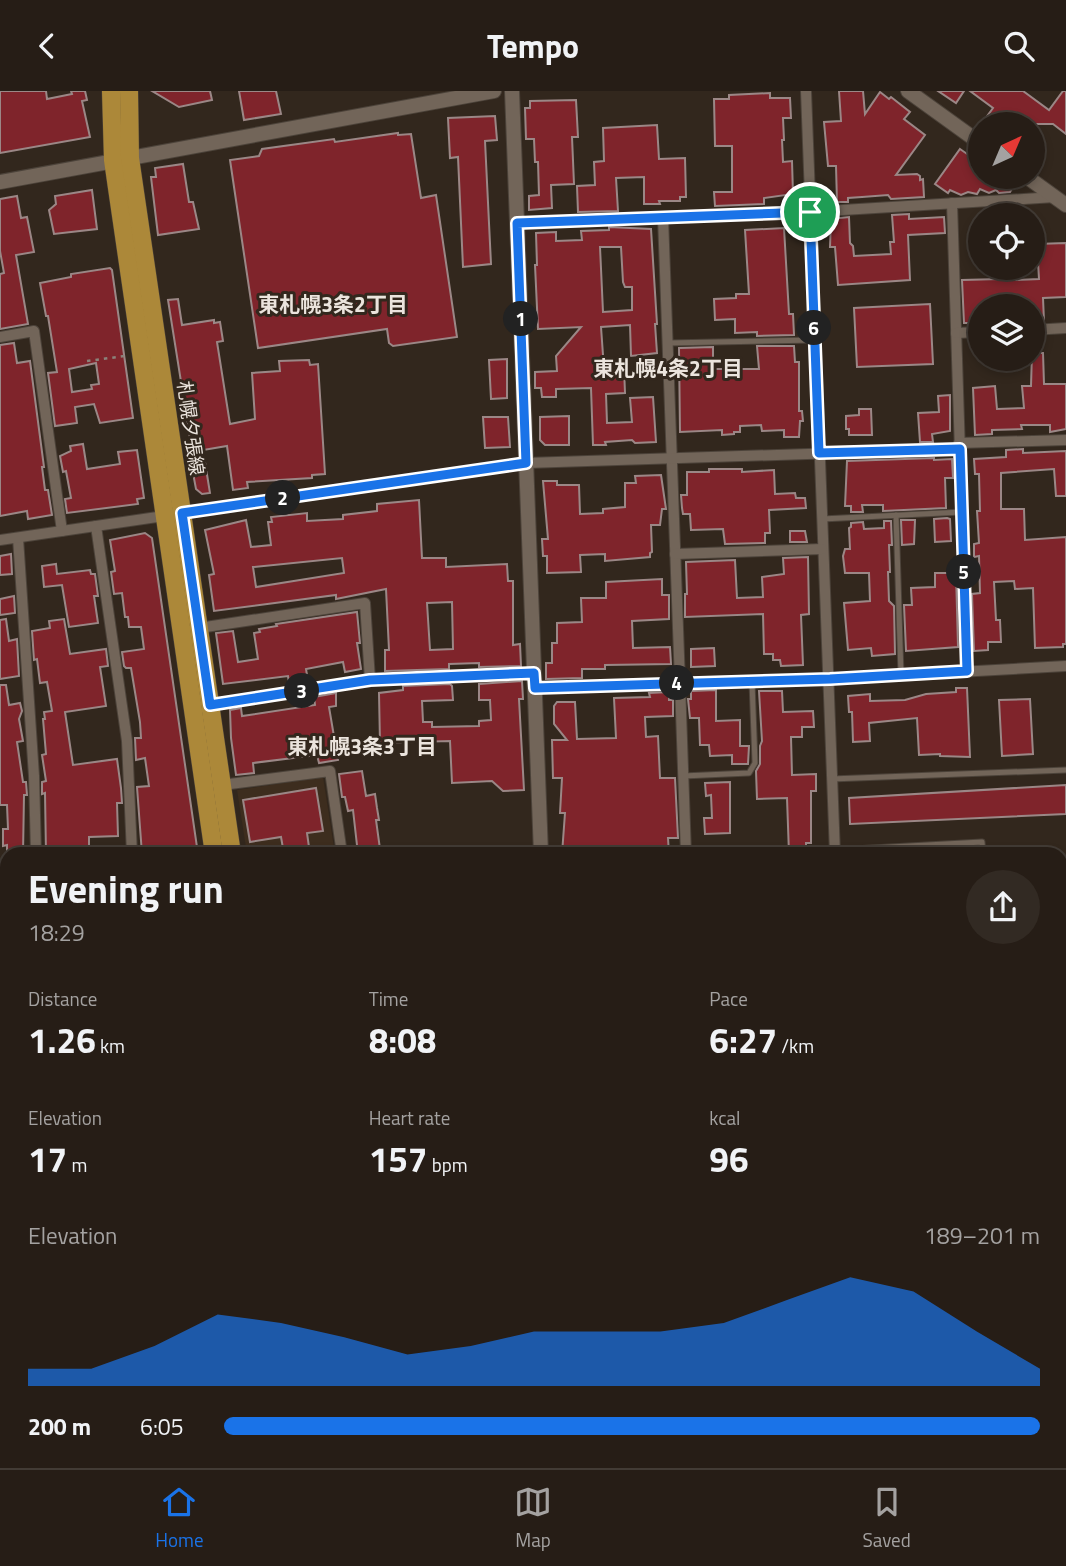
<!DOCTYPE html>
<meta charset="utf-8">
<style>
:root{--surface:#261d16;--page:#322a23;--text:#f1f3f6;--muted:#a4a2a1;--line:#423b35;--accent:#1a73e8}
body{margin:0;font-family:"Titillium Web","Noto Sans JP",sans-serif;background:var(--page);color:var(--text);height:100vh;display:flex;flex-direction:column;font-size:26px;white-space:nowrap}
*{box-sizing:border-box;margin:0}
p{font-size:23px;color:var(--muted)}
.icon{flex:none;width:38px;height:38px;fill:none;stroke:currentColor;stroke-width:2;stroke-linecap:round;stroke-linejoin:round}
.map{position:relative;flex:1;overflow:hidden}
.drawer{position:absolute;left:0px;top:756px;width:1068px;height:621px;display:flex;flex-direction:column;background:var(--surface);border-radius:21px 21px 0 0;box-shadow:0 4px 10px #0003,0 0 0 2px var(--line)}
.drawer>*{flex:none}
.needle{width:46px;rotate:44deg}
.tools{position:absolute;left:968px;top:21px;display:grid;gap:14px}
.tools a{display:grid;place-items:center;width:77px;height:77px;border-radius:50%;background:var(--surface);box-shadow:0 4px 10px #0003,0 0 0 2px var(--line);font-size:35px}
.pin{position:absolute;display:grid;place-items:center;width:60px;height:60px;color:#fff;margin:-30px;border:4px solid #fff;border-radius:50%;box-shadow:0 2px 7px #0007}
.km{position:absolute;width:35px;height:35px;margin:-18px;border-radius:50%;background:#222;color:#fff;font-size:19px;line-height:35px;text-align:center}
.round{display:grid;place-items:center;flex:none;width:74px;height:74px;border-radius:37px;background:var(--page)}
.summary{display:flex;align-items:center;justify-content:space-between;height:119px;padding:0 28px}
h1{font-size:38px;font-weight:700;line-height:52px}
.stats{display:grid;grid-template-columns:repeat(3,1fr);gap:10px;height:119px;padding:7px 28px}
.stats div{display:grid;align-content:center}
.stats b{font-size:35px;font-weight:700}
.stats small{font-size:19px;font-weight:400}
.stats p{font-size:19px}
.chart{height:196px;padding:14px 28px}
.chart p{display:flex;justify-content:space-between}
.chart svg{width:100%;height:126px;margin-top:7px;fill:var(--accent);opacity:.7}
ul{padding:0 28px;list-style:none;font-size:23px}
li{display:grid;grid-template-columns:112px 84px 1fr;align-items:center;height:52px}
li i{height:18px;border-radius:9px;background:var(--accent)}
header{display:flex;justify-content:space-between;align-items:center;height:91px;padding:0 28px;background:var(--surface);font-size:32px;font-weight:700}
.tab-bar{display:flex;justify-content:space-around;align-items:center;height:98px;border-top:2px solid var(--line);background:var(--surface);font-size:19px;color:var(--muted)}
.tab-bar a{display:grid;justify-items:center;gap:4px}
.tab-bar .active{color:var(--accent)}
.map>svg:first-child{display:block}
</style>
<header><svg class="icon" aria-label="back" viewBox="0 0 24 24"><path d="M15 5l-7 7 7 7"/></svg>Tempo<svg class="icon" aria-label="search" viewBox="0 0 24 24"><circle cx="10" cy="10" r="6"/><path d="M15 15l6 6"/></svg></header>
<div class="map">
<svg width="1066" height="1377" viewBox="0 0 1066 1377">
<rect width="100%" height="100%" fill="#32271d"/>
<!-- built -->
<polygon fill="#3d2d1e" points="323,686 335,763 247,763 237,699"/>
<!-- building -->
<g fill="#7f242b" stroke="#9b8786" stroke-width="2" fill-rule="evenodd">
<polygon points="0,0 46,0 47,8 72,3 71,0 85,0 87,9 82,10 90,46 0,62"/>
<polygon points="152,0 210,0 212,9 179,16"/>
<polygon points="239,0 276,0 281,23 244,29"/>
<polygon points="839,0 863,0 865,23 880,1 889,8 891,6 910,21 904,28 925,44 896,84 917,83 920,85 920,89 923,88 924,106 891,108 888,104 862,106 848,107 848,111 837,111 836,75 828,75 824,31 841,30"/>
<polygon points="938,0 964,0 956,12"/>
<polygon points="970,0 1023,0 1049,19 1063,0 1066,0 1066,43 1053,33 992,33 985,28 993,17"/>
<polygon points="770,2 770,7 790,7 791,27 783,27 784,49 782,49 783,71 792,70 793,103 764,107 764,113 715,115 714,101 732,101 732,55 715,55 714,8 729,8 729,4"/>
<polygon points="576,9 578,46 572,46 574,93 551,94 552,117 529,119 529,105 539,104 538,71 535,71 534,48 526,48 525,17 530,17 530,10"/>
<polygon points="495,25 497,49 485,50 491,173 463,176 458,66 450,67 448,27"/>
<polygon points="657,34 659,68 685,67 686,106 680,106 680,110 659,110 660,113 644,113 644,86 616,87 618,120 578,121 577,95 595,94 594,71 604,70 603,37"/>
<polygon points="398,42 398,44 411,43 421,107 436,104 457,246 393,255 389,252 387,238 258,257 230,69 259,65 262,58 334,48 335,51"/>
<polygon points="960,58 980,72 980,86 1002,86 1014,94 1010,101 999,102 996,99 989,102 980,98 977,103 968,101 961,104 950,99 948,102 935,93"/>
<polygon points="183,73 189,111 193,111 199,138 158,144 151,86 156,86 155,77"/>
<polygon points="92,99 97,138 54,143 49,119 56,113 55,105"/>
<polygon points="17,105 21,127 27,126 34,161 16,164 28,233 0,238 0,183 4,182 0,160 0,108"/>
<polygon points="909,123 909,128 944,126 945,142 908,144 910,189 838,194 835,156 830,156 831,128 849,126 850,152 853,155 854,165 891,163 890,151 894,151 892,124"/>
<path d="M 609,136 L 651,138 L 657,233 L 655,233 L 657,262 L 631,265 L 630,234 L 601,236 L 604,278 L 624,277 L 625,302 L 606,303 L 607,332 L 632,331 L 630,307 L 653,306 L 656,351 L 635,352 L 632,349 L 605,351 L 606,354 L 593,354 L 591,297 L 556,298 L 556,306 L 542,306 L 541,297 L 535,297 L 535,281 L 557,280 L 556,265 L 581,236 L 538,238 L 535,174 L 537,174 L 536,142 L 556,141 L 556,150 L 582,149 L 581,140 L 609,139 ZM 600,156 L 621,156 L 623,191 L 625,196 L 632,196 L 632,219 L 603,221 Z"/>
<polygon points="784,137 789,223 793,223 794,244 757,245 757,241 735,242 735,228 715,229 714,208 736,207 736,203 749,203 745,139"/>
<polygon points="1066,152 1066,206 1043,207 1044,230 1032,231 1032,215 980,215 980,232 964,232 962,189 1000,188 999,177 1015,177 1016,189 1039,188 1037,153"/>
<path d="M 110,177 L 112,179 L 133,327 L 100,332 L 94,313 L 75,316 L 77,332 L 55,335 L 48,282 L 57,281 L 48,225 L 46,225 L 40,192 L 71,186 L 71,183 ZM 96,272 L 99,293 L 91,294 L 92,298 L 72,301 L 69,278 Z"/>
<polygon points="178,208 182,234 214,229 214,232 220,231 223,250 217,251 230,333 255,328 252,282 280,280 279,270 309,269 310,274 318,273 325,383 312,384 312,387 247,391 248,397 233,399 227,355 203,359 210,402 202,403 196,398 190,366 193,366 168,209"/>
<polygon points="930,213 933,273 857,276 854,217"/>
<polygon points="14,252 17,272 30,270 44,376 42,376 45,399 48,399 52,424 28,428 27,420 0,425 0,254"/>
<polygon points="757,255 794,255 795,271 799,271 799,320 802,320 803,330 800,330 799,346 784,346 784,339 762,340 761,334 740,335 740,341 734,341 734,343 722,344 722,339 680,341 679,257 713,256 713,278 759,278"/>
<polygon points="1032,262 1043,262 1044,293 1066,293 1066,338 1050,341 1050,334 1021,334 1022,338 992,339 992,343 975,344 973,297 995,295 997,318 1024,317 1022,295 1031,295"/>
<polygon points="507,268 507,307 491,308 489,269"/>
<polygon points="950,304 950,340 932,343 933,351 920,351 918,322 939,321 938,305"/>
<polygon points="859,318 871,318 872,344 849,344 849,338 846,338 846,325 859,324"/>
<polygon points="569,325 569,354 545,354 540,349 540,326"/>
<polygon points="483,326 508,326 510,356 485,357"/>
<polygon points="83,353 87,378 120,373 118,361 137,359 144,407 137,408 138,413 67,422 65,408 71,407 66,380 63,381 60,365 71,360 70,355"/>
<polygon points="1023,358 1023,362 1066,360 1066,405 1056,405 1054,378 1001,382 1001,418 1024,418 1025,449 1066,446 1066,553 1063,553 1063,556 1035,557 1033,497 1015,498 1014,490 994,491 996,529 1000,529 1001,551 988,551 988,559 974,560 972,503 980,502 979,465 974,466 974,453 979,452 977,420 980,420 979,383 975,383 974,368 1006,366 1006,359"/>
<polygon points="934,367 934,369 952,368 953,387 945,387 946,417 883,420 883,414 862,414 863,421 851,421 851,415 845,415 847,370"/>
<polygon points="709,378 742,378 742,381 774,379 775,403 795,402 796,407 805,407 806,417 769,419 770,442 765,442 765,452 725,453 723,438 691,439 690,423 683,423 682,417 681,404 687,404 687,381 709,381"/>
<polygon points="661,384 666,418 662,418 660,434 651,434 652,461 650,462 650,466 605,470 605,463 580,464 581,481 547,482 547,465 543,465 542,448 548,448 543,390 557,390 557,394 579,394 580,423 603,422 603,418 625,416 625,392 636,392 635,385"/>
<path d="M 419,409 L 422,467 L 446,467 L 446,476 L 507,473 L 508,490 L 513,490 L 513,554 L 520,553 L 521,575 L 479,576 L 479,572 L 449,573 L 449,578 L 385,580 L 385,559 L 389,559 L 386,498 L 336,508 L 336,504 L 214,520 L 209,484 L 214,483 L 205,439 L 246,429 L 251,456 L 271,454 L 268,431 L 272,431 L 271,426 L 307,422 L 307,430 L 343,428 L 343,424 L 377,420 L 377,413 ZM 342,467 L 344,482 L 256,496 L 253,476 ZM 452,511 L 453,558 L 430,559 L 427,512 Z"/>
<polygon points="947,427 950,428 951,450 935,451 934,428"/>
<polygon points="901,429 915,429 914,453 902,454"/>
<polygon points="884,430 891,430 892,454 889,454 890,481 888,481 889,510 894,515 895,563 872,565 871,557 848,559 844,512 870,510 869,482 845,482 843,465 845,458 850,458 849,437 851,436 851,432 863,431 864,438 884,437"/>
<polygon points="790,440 805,440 807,451 790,451"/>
<polygon points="145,442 152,447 198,763 142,763 137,696 149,695 145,667 136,669 135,647 141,647 140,631 131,577 126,577 124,575 122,561 144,558 141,536 129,536 128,526 125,526 122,502 114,503 111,481 115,480 110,449"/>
<polygon points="11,463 12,483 0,484 0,465"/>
<polygon points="808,466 809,523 801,524 803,574 781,575 780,569 773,569 773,563 764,563 763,523 685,526 685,503 687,503 686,471 735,469 737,507 763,506 762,486 784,483 783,467"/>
<polygon points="56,473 57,483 90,479 91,483 95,483 98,505 94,505 98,532 69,536 62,494 44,496 42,475"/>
<polygon points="935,482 956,482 958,556 906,560 904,514 912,514 911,497 935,496"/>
<polygon points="662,488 662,504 669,504 669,528 632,530 633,557 670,556 671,573 605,574 605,578 582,578 582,587 546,588 546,572 552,572 552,552 557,552 557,532 582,531 581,507 606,507 606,491"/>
<polygon points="14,505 15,522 0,524 0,508"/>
<polygon points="357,521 360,552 357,552 361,578 345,581 343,571 306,578 308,590 289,592 288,585 223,593 216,542 233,540 238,571 258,568 254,542 260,541 259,538 277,535 276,533"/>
<polygon points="6,528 9,550 17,548 19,585 0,588 0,529"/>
<polygon points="64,528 70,563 106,558 108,575 100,576 106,615 65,621 73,674 117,668 121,697 122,712 117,712 118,745 89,746 89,763 46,763 45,702 42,703 42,691 46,690 42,664 46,663 43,628 45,628 44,621 52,620 47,591 40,592 37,568 34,569 32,540 50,537 49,530"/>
<polygon points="714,557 715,575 691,576 691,558"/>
<polygon points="522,590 523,608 519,608 524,699 503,700 492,690 452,692 450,650 380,652 379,602 403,599 403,595 450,593 452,595 453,609 422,610 423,631 432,631 432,636 479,635 479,630 491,629 490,609 479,609 479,593"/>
<polygon points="0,594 6,594 9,614 20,612 22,620 19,628 23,650 17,651 23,691 26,691 27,704 24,704 23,763 7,763 7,754 3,755 3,738 8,738 7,714 0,714"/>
<polygon points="956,597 967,597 970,666 940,665 940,663 919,664 917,627 869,632 870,650 853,651 852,621 849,621 848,605 870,603 870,610 905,609 926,603 956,601"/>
<polygon points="716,599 716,630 740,629 740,655 749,655 748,673 732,673 732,664 710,665 709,654 700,654 699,627 690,627 688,608 691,608 691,600"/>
<polygon points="759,600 782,600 783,621 813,620 814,636 802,636 802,646 791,646 792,684 816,683 816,700 811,700 811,752 806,752 806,763 789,763 787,707 757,708 756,680 760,673 760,655 762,650"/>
<polygon points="669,601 669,609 673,609 673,625 645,626 646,646 658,645 660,687 675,687 678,747 668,747 669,763 562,763 565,722 560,722 562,687 553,687 552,649 567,649 554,633 554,615 557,611 575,611 577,648 616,647 614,607 650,606 649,602"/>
<polygon points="336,602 336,615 329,616 338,669 319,672 317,664 253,672 254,682 236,684 231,647 230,619 241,617 242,625 315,614 314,606"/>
<polygon points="1030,608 1033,663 1002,665 999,609"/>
<polygon points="362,680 366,705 375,703 377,717 379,729 376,729 380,758 378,758 378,763 358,763 353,719 348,720 345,706 342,706 339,683"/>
<polygon points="730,691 730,742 705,743 704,727 712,727 711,704 706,705 705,692"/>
<polygon points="1066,694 1066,723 850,733 849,707"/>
<polygon points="316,697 323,740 307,742 310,763 284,763 281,746 250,751 243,709"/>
</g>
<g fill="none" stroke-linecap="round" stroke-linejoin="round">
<defs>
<g id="service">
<polyline points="668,252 815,249"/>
<polyline points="896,424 901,584"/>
<polyline points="822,428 962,421"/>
<polyline points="683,685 749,682 755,672 752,591"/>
<polyline points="831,688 1066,679"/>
<polyline points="835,759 982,751 983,763"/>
</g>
<g id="minor">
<polyline points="806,0 835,763"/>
<polyline points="952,112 967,580"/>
<polyline points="663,126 680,592 830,588 1066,575"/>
<polyline points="517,132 810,121 1055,106"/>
<polyline points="1032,239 1066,237"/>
<polyline points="956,242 980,241"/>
<polyline points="0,246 34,240 62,440"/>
<polyline points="959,352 1066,349"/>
<polyline points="96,435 127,650 132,763"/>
<polyline points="18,447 34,685 36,763"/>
<polyline points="0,449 526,372 960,358"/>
<polyline points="675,463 822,458"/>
<polyline points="199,537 365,512 370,589"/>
<polyline points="535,597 680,592 686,763"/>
<polyline points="210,614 370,589 534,582"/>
<polyline points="222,694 330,680 342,763"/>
<polyline points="1060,1071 1066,1071"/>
<polyline points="0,1120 7,1120"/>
<polyline points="192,1370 193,1377"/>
<polyline points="440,1370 440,1377"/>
<polyline points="856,1370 856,1377"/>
<polyline points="1048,1370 1048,1377"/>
<polyline points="340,1374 376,1370"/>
<polyline points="0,1377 142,1370"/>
</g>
<g id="tertiary">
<polyline points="512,0 541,763"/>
<polyline points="908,0 980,52"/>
<polyline points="1027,86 1066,114"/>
<polyline points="0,91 494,0"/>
<polyline points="1060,947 1066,946"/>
<polyline points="0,992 7,992"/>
<polyline points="566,1370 566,1377"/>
</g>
<g id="primary">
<polyline points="111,0 113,69 117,97 214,763"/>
<polyline points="129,0 130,67 232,763"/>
<polyline points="321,1370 323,1377"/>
<polyline points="339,1370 341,1377"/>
</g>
</defs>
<!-- service casing -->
<use href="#service" stroke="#4c433a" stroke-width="7"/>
<!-- minor casing -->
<use href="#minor" stroke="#4c433a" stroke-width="12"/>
<!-- tertiary casing -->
<use href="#tertiary" stroke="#4c433a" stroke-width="16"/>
<!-- primary casing -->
<use href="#primary" stroke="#4c433a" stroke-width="19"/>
<!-- path -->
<polyline stroke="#8b827a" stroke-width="2.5" stroke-dasharray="3.5 5" stroke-linecap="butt" points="87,270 125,265"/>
<!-- service -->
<use href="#service" stroke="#726559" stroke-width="5"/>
<!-- minor -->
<use href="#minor" stroke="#726559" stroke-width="10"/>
<!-- tertiary -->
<use href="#tertiary" stroke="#726559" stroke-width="14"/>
<!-- primary -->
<use href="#primary" stroke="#ac8839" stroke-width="18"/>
</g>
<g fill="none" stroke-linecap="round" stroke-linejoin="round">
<defs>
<polygon id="route" points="810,121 819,362 960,358 967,580 830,588 535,597 534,582 370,589 210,614 182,422 526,372 517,132"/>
</defs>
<!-- route casing -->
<use href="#route" stroke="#fff" stroke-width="14"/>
<!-- route -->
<use href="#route" stroke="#1a73e8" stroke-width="9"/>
</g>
<g text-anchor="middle" stroke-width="6" stroke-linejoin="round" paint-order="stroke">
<!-- street labels -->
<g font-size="19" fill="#ebe4dd" stroke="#32271d">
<text transform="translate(191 337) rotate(82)" y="7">札幌夕張線</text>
</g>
<!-- neighbourhood labels -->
<g font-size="21" font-weight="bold" fill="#ebe4dd" stroke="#32271d">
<text x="333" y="221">東札幌3条2丁目</text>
<text x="668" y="285">東札幌4条2丁目</text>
<text x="362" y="663">東札幌3条3丁目</text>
</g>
</g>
</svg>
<div class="tools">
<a><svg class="needle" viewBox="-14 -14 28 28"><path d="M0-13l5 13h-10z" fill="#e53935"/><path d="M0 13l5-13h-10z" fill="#a4a2a1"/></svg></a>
<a><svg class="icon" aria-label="locate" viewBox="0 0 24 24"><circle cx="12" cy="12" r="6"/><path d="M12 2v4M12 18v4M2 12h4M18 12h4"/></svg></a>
<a><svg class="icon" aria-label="layers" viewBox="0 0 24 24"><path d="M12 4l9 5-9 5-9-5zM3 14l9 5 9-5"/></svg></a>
</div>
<div class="pin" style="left:810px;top:121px;background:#1e9e55"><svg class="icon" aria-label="arrive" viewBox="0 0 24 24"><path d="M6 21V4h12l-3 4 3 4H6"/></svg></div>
<b class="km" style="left:521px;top:228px">1</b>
<b class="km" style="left:283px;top:407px">2</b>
<b class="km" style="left:302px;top:600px">3</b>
<b class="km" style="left:677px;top:592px">4</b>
<b class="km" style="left:964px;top:481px">5</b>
<b class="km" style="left:814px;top:237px">6</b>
<section class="drawer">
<div class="summary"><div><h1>Evening run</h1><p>18:29</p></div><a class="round"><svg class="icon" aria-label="share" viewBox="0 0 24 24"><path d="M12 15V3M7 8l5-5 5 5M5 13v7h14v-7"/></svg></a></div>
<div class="stats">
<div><p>Distance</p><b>1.26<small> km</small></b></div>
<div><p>Time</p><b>8:08</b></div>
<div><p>Pace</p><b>6:27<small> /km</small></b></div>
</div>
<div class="stats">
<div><p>Elevation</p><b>17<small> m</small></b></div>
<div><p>Heart rate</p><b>157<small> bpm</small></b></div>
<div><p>kcal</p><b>96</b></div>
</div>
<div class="chart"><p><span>Elevation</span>189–201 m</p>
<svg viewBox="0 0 160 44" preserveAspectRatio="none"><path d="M0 44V38L10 38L20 30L30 19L40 22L50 27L60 33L70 30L80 25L90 25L100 25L110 22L120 14L130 6L140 11L150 25L160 38V44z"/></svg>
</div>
<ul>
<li><b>200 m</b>6:05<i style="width:100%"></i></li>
</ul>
</section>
</div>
<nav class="tab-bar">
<a class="active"><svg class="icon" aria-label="home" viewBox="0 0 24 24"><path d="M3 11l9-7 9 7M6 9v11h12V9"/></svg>Home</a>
<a><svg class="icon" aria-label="map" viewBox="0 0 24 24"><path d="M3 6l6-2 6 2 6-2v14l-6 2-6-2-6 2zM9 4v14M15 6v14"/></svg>Map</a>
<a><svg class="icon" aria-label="saved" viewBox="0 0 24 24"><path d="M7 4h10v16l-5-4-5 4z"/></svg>Saved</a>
</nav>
